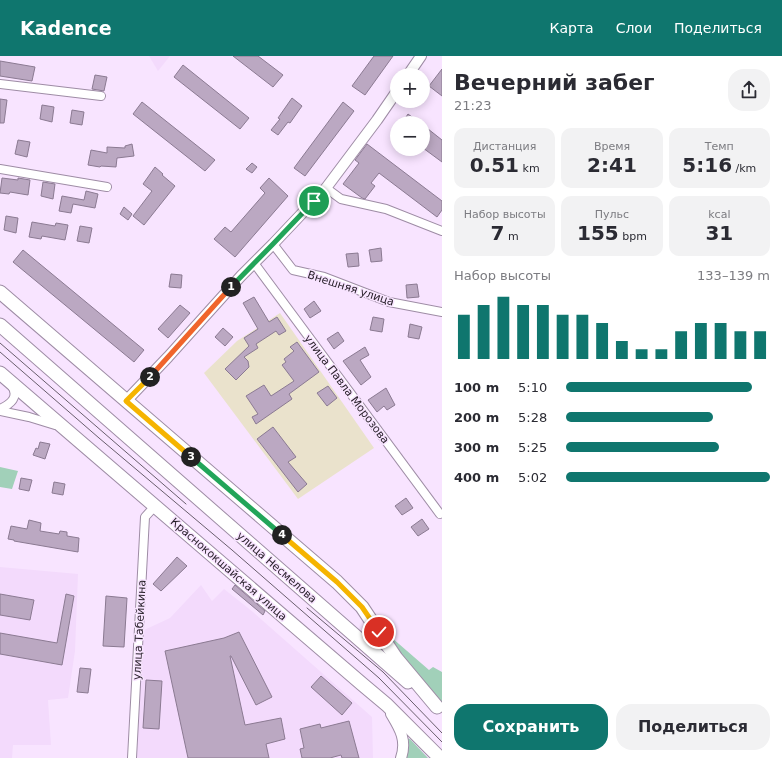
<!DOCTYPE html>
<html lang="ru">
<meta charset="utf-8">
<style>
:root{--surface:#fff;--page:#f2f2f3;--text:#2b2b33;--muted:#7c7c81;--accent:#0f766e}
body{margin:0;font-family:"DejaVu Sans",sans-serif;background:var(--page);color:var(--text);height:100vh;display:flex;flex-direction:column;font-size:15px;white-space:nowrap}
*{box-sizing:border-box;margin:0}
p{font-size:13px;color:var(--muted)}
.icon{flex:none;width:22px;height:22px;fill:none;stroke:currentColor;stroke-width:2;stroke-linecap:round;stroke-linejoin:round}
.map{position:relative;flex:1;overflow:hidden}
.side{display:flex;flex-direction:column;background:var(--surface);width:340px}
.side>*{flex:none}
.buttons{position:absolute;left:390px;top:12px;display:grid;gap:8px}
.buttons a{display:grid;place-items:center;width:40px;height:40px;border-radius:50%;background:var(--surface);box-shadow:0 2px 10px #0003;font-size:20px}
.pin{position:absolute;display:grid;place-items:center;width:34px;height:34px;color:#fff;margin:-17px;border:2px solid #fff;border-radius:50%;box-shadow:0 1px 4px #0007}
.km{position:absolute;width:20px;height:20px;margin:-10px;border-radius:50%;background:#222;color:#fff;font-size:11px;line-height:20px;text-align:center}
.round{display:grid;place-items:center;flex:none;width:42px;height:42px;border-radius:16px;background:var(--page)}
.headline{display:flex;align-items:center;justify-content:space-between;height:68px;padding:0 12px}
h1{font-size:22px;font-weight:600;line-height:30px}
.metrics{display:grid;grid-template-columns:repeat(3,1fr);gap:6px;height:68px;padding:4px 12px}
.metrics div{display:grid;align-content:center;border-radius:10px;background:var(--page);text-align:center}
.metrics b{font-size:20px;font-weight:600}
.metrics small{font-size:11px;font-weight:400}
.metrics p{font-size:11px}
.chart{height:112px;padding:8px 12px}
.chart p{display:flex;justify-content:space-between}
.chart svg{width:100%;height:72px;margin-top:4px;stroke:var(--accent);stroke-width:6}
.button{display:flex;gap:8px;margin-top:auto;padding:8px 12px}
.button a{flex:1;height:46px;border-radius:16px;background:var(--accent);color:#fff;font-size:16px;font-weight:600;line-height:46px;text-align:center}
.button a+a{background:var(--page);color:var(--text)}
ul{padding:0 12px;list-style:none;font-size:13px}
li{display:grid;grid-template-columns:64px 48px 1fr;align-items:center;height:30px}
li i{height:10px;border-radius:5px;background:var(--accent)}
header{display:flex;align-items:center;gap:24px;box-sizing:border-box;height:56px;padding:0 20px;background:var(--accent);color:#fff}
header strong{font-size:19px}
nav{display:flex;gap:22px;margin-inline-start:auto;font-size:14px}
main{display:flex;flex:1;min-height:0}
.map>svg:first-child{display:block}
</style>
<header>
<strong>Kadence</strong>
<nav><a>Карта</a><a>Слои</a><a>Поделиться</a></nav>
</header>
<main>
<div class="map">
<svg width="442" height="702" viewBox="0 0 442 702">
<rect width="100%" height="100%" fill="#f8e4ff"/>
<!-- commercial -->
<polygon fill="#eae2cc" points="280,257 374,392 298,443 204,317 237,285"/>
<!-- built -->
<g fill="#f3dafc">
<polygon points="149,0 170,0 158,15"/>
<polygon points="0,511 78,518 75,595 68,642 48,644 51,689 13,689 12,702 0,702"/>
<polygon points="201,529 212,545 224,533 253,556 372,661 373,702 137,702 142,575 170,562"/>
</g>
<!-- green -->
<g fill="#a1d0b9">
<polygon points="0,411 18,415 12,433 0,431"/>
<polygon points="384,575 429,614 433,611 442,616 442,648 413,619"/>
<polygon points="406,682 410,683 428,702 404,702"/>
</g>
<!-- building -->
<g fill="#bba8c2" stroke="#8b7a92">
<polygon points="233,0 258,0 283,19 273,31"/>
<polygon points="374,0 393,0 365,39 352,30"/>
<polygon points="0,5 35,11 32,25 0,20"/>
<polygon points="183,9 249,62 240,73 174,21"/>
<polygon points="442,13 442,40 429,30"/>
<polygon points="95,19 107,21 104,35 92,33"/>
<polygon points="292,42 302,50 290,67 288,66 278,79 271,74 280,63 278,62"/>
<polygon points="0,43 7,44 4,67 0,67"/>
<polygon points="142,46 215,104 205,115 133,58"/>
<polygon points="343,46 354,55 305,120 294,112"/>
<polygon points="42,49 54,51 52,66 40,63"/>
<polygon points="72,54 84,56 82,69 70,67"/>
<polygon points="408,58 420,67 402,67"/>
<polygon points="423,69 442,84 442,106 423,92"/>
<polygon points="18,84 30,86 27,101 15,98"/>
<polygon points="132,88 134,100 117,102 116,111 101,110 100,111 88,109 91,94 107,97 107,91 125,92 125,90"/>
<polygon points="367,88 442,145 442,154 437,161 379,117 371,127 375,130 365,143 362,142 343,128 359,107 355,104"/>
<polygon points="252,107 257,111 252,117 246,113"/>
<polygon points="155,111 163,118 162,119 175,130 144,169 133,160 152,135 143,128"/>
<polygon points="2,122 18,124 18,122 30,124 28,139 10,136 9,138 0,137"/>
<polygon points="269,122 288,140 235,201 214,183 225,171 231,176 265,137 260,132"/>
<polygon points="43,126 55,128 53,143 41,140"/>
<polygon points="86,135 98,138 95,152 73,148 71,157 59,155 62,140 84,144"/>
<polygon points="124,151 132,158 128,164 120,158"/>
<polygon points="6,160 18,162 16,177 4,174"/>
<polygon points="32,166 55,170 56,167 68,169 65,184 42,180 41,183 29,181"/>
<polygon points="80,170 92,172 89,187 77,185"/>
<polygon points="381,192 382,205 371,206 369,194"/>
<polygon points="23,194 144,294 134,306 13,206"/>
<polygon points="358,197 359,210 348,211 346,198"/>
<polygon points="171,218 182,219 181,232 169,231"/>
<polygon points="417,228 419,241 407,242 406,229"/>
<polygon points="254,241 269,266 277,261 286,275 279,279 276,275 256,288 258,292 244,301 248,305 249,311 236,324 225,313 249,290 244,282 258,273 243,247"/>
<polygon points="314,245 321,255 310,262 304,253"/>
<polygon points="180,249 190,257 168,282 158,273"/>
<polygon points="373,261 384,263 382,276 370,274"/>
<polygon points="410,268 422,271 419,283 408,281"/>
<polygon points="223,272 233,281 225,290 215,281"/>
<polygon points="338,276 344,285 334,293 327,283"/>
<polygon points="297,286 319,316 289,338 292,343 256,368 252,361 258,358 246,340 264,329 271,340 294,325 282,309 286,306 284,303 294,295 290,291"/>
<polygon points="365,291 369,299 360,304 371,321 361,329 343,305"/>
<polygon points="328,330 337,342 327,350 317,337"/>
<polygon points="386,332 395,349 387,354 384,350 377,356 368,344"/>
<polygon points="273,371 296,401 288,406 307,428 298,436 257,383"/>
<polygon points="40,386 50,388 45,403 33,399 36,392 38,393"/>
<polygon points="21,422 32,424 29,435 19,433"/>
<polygon points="54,426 65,428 63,439 52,437"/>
<polygon points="406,442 413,452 402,459 395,450"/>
<polygon points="422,463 429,473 418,480 411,471"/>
<polygon points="29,464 41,467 40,475 59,478 60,475 67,476 67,480 79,482 78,496 14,485 14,484 8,483 11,470 27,473"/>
<polygon points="177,501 187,510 161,535 153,528"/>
<polygon points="235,529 265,555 263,559 232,533"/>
<polygon points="0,538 34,544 30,564 0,559"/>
<polygon points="66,538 74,540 62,609 0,598 0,577 57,587"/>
<polygon points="106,540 127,542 124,591 103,590"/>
<polygon points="239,576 272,641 256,649 231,600 230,600 245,669 281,662 285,683 266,688 269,702 188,702 165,595 224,582"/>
<polygon points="80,612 91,613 88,637 77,636"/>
<polygon points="321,620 352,647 342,659 311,631"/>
<polygon points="146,624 162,625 159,673 143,672"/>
<polygon points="349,665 359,702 342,702 341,699 330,702 302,702 300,693 304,692 300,673 320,668 321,672"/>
</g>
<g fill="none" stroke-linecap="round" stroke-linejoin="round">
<defs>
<g id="minor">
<polyline points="0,28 101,40"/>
<polyline points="0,113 107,131"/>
<polyline points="326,132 341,143 386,153 442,175"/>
<polyline points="273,188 293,214 324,221 389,246 442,256"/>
<polyline points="254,207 440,458"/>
<path d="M 0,353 C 11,348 19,341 12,330"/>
<polyline points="0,355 29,361 55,369"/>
<polyline points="132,702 145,461 155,450"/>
</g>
<g id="tertiary">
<polyline points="408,19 421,0"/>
<polyline points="126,345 168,301 241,220 273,188 326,132 377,64 397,35"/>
<path d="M 391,658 C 400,673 407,684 401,702"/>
</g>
<g id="primary">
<polyline points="0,236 337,526 362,551 396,602 437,651"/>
<polyline points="0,269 408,626"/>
<polyline points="0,317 362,628 387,649 440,702"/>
</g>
</defs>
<!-- minor casing -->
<use href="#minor" stroke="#9e8ca5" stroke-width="10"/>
<!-- tertiary casing -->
<use href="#tertiary" stroke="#9e8ca5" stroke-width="12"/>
<!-- primary casing -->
<use href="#primary" stroke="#9e8ca5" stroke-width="15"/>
<!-- minor -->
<use href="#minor" stroke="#fff" stroke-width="8"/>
<!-- tertiary -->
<use href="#tertiary" stroke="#fff" stroke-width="10"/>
<!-- primary -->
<use href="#primary" stroke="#fff" stroke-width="13"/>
<!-- tram -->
<g stroke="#695e6d" stroke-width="1">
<polyline points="0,287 186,448"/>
<polyline points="0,296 99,382 232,494 379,622 442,686"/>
<polyline points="307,552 383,616 442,677"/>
</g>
</g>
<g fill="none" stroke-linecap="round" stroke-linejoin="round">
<defs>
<polyline id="split-1" points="231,231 273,188 314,145"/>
<polyline id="split-2" points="150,321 231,231"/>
<polyline id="split-3" points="150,321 126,345 191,401"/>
<polyline id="split-4" points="191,401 282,479"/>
<polyline id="split-5" points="282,479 337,526 362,551 379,576"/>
</defs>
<!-- split-1 casing -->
<use href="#split-1" stroke="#fff" stroke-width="8"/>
<!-- split-2 casing -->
<use href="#split-2" stroke="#fff" stroke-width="8"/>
<!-- split-3 casing -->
<use href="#split-3" stroke="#fff" stroke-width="8"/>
<!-- split-4 casing -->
<use href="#split-4" stroke="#fff" stroke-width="8"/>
<!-- split-5 casing -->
<use href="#split-5" stroke="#fff" stroke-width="8"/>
<!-- split-1 -->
<use href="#split-1" stroke="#22a559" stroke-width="5"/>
<!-- split-2 -->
<use href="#split-2" stroke="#f0652b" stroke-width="5"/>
<!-- split-3 -->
<use href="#split-3" stroke="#f5b400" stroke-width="5"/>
<!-- split-4 -->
<use href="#split-4" stroke="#22a559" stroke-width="5"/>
<!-- split-5 -->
<use href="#split-5" stroke="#f5b400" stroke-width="5"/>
</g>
<g text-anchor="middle" stroke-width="3" stroke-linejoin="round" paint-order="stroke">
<!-- street labels -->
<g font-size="11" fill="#241d26" stroke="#f8e4ff">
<text transform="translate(351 232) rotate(18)" y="4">Внешняя улица</text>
<text transform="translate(347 333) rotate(53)" y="4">улица Павла Морозова</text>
<text transform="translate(277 511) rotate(41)" y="4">улица Несмелова</text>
<text transform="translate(229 513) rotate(41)" y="4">Краснококшайская улица</text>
<text transform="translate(139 574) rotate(-87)" y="4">улица Табейкина</text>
</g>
</g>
</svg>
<div class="buttons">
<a>+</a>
<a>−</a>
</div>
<div class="pin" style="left:314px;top:145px;background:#1e9e55"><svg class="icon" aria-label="arrive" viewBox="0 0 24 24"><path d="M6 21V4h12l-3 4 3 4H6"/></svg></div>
<div class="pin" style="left:379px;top:576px;background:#d93025"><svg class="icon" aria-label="check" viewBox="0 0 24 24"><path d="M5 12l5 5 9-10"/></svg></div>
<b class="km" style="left:231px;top:231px">1</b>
<b class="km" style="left:150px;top:321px">2</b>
<b class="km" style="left:191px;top:401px">3</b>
<b class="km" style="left:282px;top:479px">4</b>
</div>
<section class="side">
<div class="headline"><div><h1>Вечерний забег</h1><p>21:23</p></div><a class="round"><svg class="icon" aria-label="share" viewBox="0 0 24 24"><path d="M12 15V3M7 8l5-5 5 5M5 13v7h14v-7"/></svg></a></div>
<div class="metrics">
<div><p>Дистанция</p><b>0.51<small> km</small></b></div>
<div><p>Время</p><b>2:41</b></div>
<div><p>Темп</p><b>5:16<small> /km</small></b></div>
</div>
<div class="metrics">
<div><p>Набор высоты</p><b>7<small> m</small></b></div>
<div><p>Пульс</p><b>155<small> bpm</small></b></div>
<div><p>kcal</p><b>31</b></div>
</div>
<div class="chart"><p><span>Набор высоты</span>133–139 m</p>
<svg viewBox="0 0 160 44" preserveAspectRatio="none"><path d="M5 44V17M15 44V11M25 44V6M35 44V11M45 44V11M55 44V17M65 44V17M75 44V22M85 44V33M95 44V38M105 44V38M115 44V27M125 44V22M135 44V22M145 44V27M155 44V27"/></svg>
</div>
<ul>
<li><b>100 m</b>5:10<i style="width:91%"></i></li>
<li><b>200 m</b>5:28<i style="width:72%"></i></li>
<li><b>300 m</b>5:25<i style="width:75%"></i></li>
<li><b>400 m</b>5:02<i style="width:100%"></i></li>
</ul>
<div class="button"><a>Сохранить</a><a>Поделиться</a></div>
</section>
</main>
